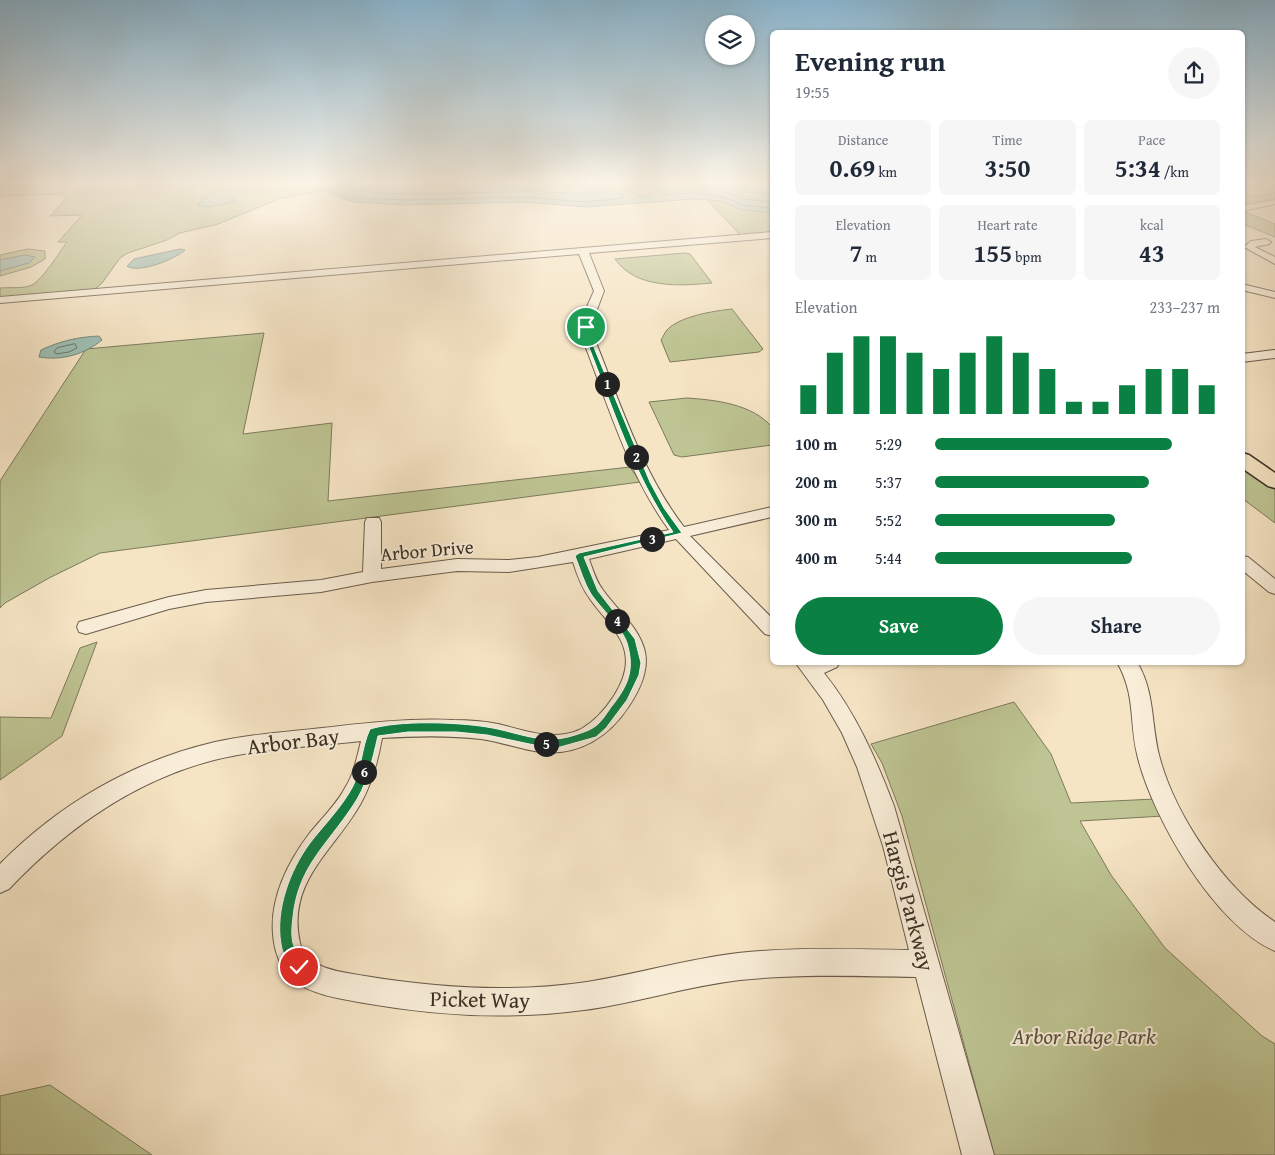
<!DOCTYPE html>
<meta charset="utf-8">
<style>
:root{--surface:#fff;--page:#f6f6f7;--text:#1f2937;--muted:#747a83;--accent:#0b8043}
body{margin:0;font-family:"Gentium Book Plus",serif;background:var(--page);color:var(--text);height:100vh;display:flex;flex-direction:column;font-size:19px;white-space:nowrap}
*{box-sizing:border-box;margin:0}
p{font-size:16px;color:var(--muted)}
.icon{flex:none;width:28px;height:28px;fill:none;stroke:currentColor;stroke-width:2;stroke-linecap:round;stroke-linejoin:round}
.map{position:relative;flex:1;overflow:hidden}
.sheet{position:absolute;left:770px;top:30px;width:475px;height:635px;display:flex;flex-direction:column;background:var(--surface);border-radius:8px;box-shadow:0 1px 4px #0004}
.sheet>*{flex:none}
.controls{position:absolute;left:705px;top:15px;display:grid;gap:10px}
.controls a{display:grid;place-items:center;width:50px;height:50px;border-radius:50%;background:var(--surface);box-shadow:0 1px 4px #0004;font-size:25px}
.pin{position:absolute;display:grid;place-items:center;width:42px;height:42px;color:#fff;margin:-21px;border:2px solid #fff;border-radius:50%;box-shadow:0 1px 5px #0007}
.km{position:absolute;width:25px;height:25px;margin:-12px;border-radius:50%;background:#222;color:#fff;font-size:14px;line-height:25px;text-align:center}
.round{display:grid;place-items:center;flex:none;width:52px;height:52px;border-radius:26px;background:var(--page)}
.headline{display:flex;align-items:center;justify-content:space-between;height:85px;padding:0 25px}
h1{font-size:28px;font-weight:600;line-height:38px}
.stats{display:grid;grid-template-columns:repeat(3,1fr);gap:8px;height:85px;padding:5px 25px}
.stats div{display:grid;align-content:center;border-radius:8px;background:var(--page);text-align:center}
.stats b{font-size:25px;font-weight:600}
.stats small{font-size:14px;font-weight:400}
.stats p{font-size:14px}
.chart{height:140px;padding:10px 25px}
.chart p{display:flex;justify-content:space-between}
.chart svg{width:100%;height:90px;margin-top:5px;stroke:var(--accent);stroke-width:6}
.action{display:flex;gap:10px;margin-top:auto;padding:10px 25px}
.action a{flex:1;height:58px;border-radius:30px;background:var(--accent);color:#fff;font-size:20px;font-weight:600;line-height:58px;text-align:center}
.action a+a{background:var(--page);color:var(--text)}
ul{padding:0 25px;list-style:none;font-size:16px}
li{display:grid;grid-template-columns:80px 60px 1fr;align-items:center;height:38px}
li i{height:12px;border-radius:6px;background:var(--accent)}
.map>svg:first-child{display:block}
</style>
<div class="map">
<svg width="1275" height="1155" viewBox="0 0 1275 1155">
<rect width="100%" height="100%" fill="#f6e5c5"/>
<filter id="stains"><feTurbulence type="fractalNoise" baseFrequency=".004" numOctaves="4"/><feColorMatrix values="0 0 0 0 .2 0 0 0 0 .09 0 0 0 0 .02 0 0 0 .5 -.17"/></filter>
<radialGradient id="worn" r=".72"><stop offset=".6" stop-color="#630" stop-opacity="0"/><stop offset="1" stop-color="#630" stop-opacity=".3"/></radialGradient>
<!-- green -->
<g fill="#bec493" stroke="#7c7a5c" fill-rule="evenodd">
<path d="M 0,182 L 144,182 L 143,185 L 148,186 L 235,182 L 333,182 L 327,190 L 279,199 L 218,224 L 180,233 L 167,240 L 128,253 L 120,258 L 102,283 L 95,289 L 0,297 L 0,288 C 9,287 24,289 32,285 C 42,280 60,252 67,242 L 58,242 L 82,215 L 50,216 L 67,197 L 59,194 L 0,196 ZM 222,190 L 232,191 L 231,196 L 236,200 L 233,202 L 209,207 L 197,205 L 211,193 Z"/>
<polygon points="595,182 620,182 654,195 644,197 618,187"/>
<polygon points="691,182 772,184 772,235 742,237"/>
<polygon points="1242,193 1255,197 1275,193 1275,202 1243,209"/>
<polygon points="1243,211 1275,224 1275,237 1243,224"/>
<polygon points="28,249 45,251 45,259 31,267 0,276 0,255"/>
<path d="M 685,253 L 690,254 L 712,283 C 679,286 636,289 615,259 Z"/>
<path d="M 732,309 L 763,349 L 759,352 L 670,362 L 661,340 C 663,337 665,332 667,330 C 680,316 714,311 732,309 Z"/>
<polygon points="264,333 243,434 332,423 328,501 630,467 640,482 100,553 49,578 5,603 0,608 0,481 86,349"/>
<path d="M 687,398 C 716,400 752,404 772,427 L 772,445 L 682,457 L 674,455 L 649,402 Z"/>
<polygon points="1242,464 1275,487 1275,523 1243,499"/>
<polygon points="97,642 62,736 0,780 0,717 51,718 80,648"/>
<polygon points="1014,702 1051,754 1071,803 1155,799 1163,816 1080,821 1111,875 1165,948 1262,1036 1275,1044 1275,1155 994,1155 902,816 882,763 871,744"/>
<polygon points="50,1085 152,1155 0,1155 0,1096"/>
</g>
<!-- water -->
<g fill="#9dbfb4" stroke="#76857a">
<polygon points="333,182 595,182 618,187 642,197 654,195 620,182 764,182 772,184 772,213 742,210 721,201 695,199 585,207 526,202 404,205 354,202 328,194 328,187"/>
<polygon points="225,190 232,191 231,196 236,201 209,207 197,206 211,193"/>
<path d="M 180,249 L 185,250 C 176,259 138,274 127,266 L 134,259 Z"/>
<polygon points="25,255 35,257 29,263 0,271 0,260"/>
<path d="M 99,336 L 102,340 C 85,354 62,361 39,357 L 41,350 C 60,341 78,337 99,336 Z"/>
</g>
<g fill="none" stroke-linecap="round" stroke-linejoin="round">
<!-- shore -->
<g stroke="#6c776c" stroke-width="1">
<polyline points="335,182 334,192 355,198 404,200 527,197 585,202 624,198 623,194 606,189 604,182"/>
<path d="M 342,182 L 343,188 C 402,199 463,192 523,191 C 548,191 573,195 599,194 L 597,182"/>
<polyline points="351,182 404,186 527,183 585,188 589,187 590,182"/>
<polyline points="633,182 654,189 660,195 689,193 710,195 723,197 743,205 772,208"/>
<polyline points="654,182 663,189 689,187 718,189 744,199 772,202"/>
<polyline points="722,182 745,192 772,194"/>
<polygon points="75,344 77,348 69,352 56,354 54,352 57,348"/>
</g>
<defs>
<g id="minor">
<polygon points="1252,182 1264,182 1275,187 1275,192"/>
<polygon points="1275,200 1275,204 1242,211 1242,206"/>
<path d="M 772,232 L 772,238 L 589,253 L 604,291 L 593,320 L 593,335 C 619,399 641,471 684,527 L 772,507 L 772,517 L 690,536 L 772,618 L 772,636 L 765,634 L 676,539 L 589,559 C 593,570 596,581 603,590 C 617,610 640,628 645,652 C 649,671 639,691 629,706 C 609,737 579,756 540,752 C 520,749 501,742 481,739 C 448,735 415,736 382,738 C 378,761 372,783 361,803 C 335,850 286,881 300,943 C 306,970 344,972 365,976 C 438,988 513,993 587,982 C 637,974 687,959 738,953 C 795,947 852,949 909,950 L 883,846 L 857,767 L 842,733 L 823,700 L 795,662 L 840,662 L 837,667 L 824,673 C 856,713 876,759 894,806 L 994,1155 L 962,1155 L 916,977 C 857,976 798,974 740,980 C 687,986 637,1003 584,1010 C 510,1020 437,1016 364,1003 C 341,999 314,995 295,982 C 281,971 274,951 273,934 C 270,898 288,862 309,834 C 321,819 336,805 345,788 C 354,774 357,757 361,741 C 312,747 261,748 214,760 C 133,781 66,829 9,889 L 0,893 L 0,864 C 59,804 133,761 215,742 C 250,734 286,732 322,728 C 365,723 408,718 453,720 C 468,720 483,721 498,724 C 523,730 549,740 574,732 C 596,725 621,692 625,670 C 631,640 606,622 590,599 C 582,588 577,575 573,562 L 509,572 L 457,571 L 372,582 L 321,592 L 206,602 L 169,609 L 86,634 L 79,632 L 77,627 L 79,622 L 169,597 L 206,590 L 321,580 L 363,572 L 365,522 L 367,518 L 379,518 L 381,522 L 381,569 L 457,559 L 509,560 L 538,557 L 669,530 C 627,472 607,401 581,335 L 581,320 L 594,291 L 579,254 L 0,303 L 0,297 Z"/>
<polygon points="1266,239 1271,242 1269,244 1255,247 1275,257 1275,264 1244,247 1251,241"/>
<polygon points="1242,284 1275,292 1275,298 1242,290"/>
<polygon points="1275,350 1275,358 1242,362 1242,354"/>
<polygon points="1242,556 1248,557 1275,579 1275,594 1269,592 1242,570"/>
<path d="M 1117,662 L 1137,662 C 1155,692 1151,723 1159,755 C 1174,814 1224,888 1275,922 L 1275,951 C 1215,926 1151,816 1137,754 C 1129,720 1136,696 1117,662 Z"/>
</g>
<polygon id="major" points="1242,453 1249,455 1275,473 1275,488 1268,486 1242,468"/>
</defs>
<!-- minor casing -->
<use href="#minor" stroke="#6a5c4c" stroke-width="2"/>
<!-- major casing -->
<use href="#major" stroke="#3b2f24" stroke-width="3"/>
<!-- minor -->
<use href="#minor" fill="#f9eed9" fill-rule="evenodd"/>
<!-- major -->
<use href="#major" fill="#f6e5c5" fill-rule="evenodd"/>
</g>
<!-- sky -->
<linearGradient id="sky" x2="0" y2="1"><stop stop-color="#8ab8d3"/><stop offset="0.53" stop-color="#fbf3e5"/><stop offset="1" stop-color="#fbf3e5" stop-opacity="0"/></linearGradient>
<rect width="1275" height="344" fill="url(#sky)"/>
<!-- route -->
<path fill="#0b8043" stroke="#fff" d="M 586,326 L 589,327 L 593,345 L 650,482 L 664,508 L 682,533 L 584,557 L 598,591 L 635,639 L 641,663 L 639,675 L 627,700 L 606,728 L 596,737 L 553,749 L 487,735 L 456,732 L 408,732 L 378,736 C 372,761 367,786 352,807 C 326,846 298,867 293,917 C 292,925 291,935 293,943 C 295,952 302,959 305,967 L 303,972 L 299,973 L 294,972 C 290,963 282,954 281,944 C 275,910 290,870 310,843 C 324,825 341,808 352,788 C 362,770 361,748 370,729 C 399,720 456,722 487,727 C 519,732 542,746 575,735 C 584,732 592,730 599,723 C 605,717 609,709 615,702 C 630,682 634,667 627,643 C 623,629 600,607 591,594 C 584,583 580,568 575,556 L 579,553 L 673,532 C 634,475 613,408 588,345 L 583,327 Z"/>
<g text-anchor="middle" stroke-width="4" stroke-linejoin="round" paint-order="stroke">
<!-- street labels -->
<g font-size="19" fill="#3b2f24" stroke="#f9eed9">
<text transform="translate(427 550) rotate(-5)" y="7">Arbor Drive</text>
</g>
<!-- near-street labels -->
<g font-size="22" fill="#3b2f24" stroke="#f9eed9">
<text transform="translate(293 741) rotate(-7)" y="8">Arbor Bay</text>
<text transform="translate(909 901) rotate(75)" y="8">Hargis Parkway</text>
<text transform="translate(480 999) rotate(1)" y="8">Picket Way</text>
</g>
<!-- near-park labels -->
<g font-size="22" font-style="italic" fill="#5c5440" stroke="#f9eed9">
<text x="1084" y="1044">Arbor Ridge Park</text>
</g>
</g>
<rect width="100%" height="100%" filter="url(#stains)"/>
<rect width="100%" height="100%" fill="url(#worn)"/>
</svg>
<div class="controls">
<a><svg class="icon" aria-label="layers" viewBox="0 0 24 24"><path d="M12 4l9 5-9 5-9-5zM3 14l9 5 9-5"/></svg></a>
</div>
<div class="pin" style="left:586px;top:327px;background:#1e9e55"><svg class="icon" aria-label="arrive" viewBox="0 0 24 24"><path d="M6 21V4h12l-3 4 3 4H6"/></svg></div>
<div class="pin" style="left:299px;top:967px;background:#d93025"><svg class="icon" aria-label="check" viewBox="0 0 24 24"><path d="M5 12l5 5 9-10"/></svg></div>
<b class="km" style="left:607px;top:384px">1</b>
<b class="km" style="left:636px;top:457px">2</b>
<b class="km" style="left:652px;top:539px">3</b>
<b class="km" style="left:617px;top:621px">4</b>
<b class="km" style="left:546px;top:744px">5</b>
<b class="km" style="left:364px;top:772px">6</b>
<section class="sheet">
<div class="headline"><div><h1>Evening run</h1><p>19:55</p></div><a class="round"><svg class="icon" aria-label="share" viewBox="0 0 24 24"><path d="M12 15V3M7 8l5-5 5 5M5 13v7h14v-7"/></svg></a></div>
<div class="stats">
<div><p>Distance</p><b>0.69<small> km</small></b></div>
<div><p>Time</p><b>3:50</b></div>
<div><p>Pace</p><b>5:34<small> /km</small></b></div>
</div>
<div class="stats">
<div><p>Elevation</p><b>7<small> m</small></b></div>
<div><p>Heart rate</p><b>155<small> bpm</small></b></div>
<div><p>kcal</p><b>43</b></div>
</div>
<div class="chart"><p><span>Elevation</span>233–237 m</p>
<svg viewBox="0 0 160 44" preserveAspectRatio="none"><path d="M5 44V30M15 44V14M25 44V6M35 44V6M45 44V14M55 44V22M65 44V14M75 44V6M85 44V14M95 44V22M105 44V38M115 44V38M125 44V30M135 44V22M145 44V22M155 44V30"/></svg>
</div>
<ul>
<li><b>100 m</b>5:29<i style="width:83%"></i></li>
<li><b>200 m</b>5:37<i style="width:75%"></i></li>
<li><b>300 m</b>5:52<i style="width:63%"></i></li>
<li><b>400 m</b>5:44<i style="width:69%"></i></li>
</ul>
<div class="action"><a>Save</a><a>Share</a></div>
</section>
</div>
